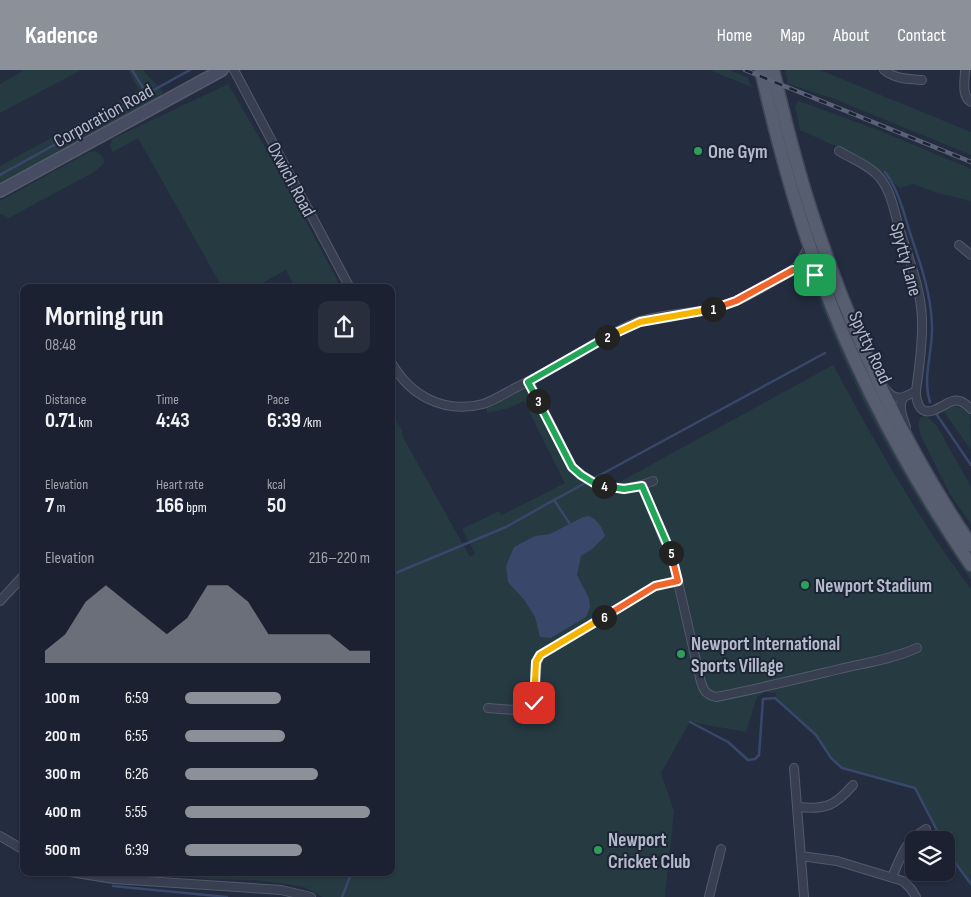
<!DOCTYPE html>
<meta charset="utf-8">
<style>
:root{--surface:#1b2130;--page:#282e3c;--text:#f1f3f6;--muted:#a0a3ab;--line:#393e4c;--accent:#8c9099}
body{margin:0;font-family:"Sofia Sans Condensed",sans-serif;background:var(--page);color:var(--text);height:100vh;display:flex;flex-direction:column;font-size:19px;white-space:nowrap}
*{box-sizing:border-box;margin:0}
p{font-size:16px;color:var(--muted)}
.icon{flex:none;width:28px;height:28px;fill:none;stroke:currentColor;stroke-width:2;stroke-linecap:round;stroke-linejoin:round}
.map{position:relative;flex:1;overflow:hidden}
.sheet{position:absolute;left:20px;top:214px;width:375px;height:592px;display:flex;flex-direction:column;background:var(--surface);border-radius:10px;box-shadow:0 1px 4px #0004,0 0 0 1px var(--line)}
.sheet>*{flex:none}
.buttons{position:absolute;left:905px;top:761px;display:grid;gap:10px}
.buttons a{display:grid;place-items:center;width:50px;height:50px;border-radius:10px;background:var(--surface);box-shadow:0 1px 4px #0004,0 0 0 1px var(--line);font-size:25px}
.pin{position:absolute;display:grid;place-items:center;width:42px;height:42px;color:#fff;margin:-21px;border-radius:10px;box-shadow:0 2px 8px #0006}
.km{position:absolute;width:25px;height:25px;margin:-12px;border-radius:50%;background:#222;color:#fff;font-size:14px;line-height:25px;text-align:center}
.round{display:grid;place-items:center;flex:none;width:52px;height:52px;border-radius:10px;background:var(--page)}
.head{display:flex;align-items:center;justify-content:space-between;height:85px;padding:0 25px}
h1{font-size:28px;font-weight:700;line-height:38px}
.metrics{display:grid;grid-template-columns:repeat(3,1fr);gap:8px;height:85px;padding:5px 25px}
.metrics div{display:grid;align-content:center}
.metrics b{font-size:21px;font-weight:700}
.metrics small{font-size:14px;font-weight:400}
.metrics p{font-size:14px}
.chart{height:140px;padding:10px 25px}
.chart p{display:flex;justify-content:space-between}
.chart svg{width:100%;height:90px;margin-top:5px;fill:var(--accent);opacity:.7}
ul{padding:0 25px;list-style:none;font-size:16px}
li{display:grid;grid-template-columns:80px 60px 1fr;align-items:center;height:38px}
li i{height:12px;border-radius:6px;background:var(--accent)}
header{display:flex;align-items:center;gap:30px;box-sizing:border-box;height:70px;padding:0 25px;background:var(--accent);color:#fff}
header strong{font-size:24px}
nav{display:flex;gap:28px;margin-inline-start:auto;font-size:18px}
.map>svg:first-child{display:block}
</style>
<header>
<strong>Kadence</strong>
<nav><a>Home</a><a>Map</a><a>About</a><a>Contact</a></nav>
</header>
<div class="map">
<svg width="971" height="827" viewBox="0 0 971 827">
<rect width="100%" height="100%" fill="#242c40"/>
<!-- green -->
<g fill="#263a41">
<polygon points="24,0 81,0 0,43 0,14"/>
<path d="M 128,0 L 143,0 C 149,9 157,13 163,22 L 161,26 L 0,115 L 0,96 L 139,20 Z"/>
<polygon points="710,0 729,0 748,8 751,17"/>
<polygon points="785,0 820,0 971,62 971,85 832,28 788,14"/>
<polygon points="228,14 276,96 341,217 295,217 286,200 255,217 222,217 138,68 113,82 110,76 112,69"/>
<polygon points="799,31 883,62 971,99 971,131 937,123 914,114 900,118 860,87 800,60 795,36"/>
<path d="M 95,81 C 100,84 104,87 104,93 L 94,102 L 9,148 L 0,144 L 0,131 L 89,82 Z"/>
<path d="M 811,211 L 841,270 L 853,306 L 971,501 L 971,510 C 928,449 889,384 856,316 C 840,282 826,246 811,211 Z"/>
<path d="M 833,295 C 875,372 918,449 971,519 L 971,814 C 964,798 946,789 946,770 L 942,770 L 915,718 L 842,698 L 831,688 L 816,665 L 775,628 L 776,623 L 765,622 L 757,627 L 746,662 L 690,652 L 661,703 L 674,741 L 665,827 L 323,827 L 304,817 L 287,814 L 253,810 L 210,809 L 145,803 L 391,802 L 391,340 L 402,361 L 403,367 L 470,487 L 475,484 L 462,459 L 499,441 L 502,445 L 565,413 L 524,331 L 509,338 L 487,343 L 486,335 L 523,317 L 531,323 L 571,401 L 581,408 L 605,420 Z"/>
<polygon points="951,335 962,338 970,345 971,380 942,339"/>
<path d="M 926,346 L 937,356 L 971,417 L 971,454 L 950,424 L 922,368 C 919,360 917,354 921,347 Z"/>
</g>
<!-- water -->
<path fill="#38476a" d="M 589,446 C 599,451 601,456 605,466 L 592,479 L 581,486 L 577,505 L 589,528 L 590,537 L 586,547 L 551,568 L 540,567 L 535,547 L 525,531 L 508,512 L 506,496 L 514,477 L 535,466 L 550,464 L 583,447 Z"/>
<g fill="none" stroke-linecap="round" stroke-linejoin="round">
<!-- stream -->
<g stroke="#38476a" stroke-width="2.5">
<polyline points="132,0 147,24"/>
<path d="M 885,102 C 899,121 904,144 911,166 C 921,195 931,224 932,256 C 933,281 922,308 930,332"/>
<polyline points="0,105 190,0"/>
<polyline points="937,345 971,395"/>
<polyline points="554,430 825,283"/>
<polyline points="391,505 506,457 554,430 570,454"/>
<polyline points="690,652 728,672 748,690 755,689 759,685 763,629 775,628 816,665 831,688 842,698 915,718 942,770"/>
<polyline points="946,778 954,791 971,814"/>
<polyline points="113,816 227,827"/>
<polyline points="342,827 352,802"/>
</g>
<defs>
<g id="street">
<polyline points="234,0 350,218"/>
<path d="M 884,0 C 895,9 908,9 922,10"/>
<path d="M 965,0 C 965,10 961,26 971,32"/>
<path d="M 839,81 C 852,89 871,96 880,108 C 891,121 894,141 899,157 C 908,187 921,218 922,249 C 923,274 919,298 916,321"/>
<polyline points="959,175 971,185"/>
<path d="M 793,200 C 804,200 812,203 820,210"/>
<path d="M 391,292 C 410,326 444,344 483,334 C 493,331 504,324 513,319 C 542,305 569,289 596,273 C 610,266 625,256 640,251 C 666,243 693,244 718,237 C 745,230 769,213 793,200 L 799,194 L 809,176"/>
<path d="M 529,312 L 572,397 C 595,418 623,424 653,411"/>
<path d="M 886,320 C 896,332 904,328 916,321 C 916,330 919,344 931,341 C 947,337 954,321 971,339"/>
<path d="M 903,328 C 898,337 903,348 906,357"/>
<path d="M 642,416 L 673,490 L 700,608 C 703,619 704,624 716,627 C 757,619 798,609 840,599 C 865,593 893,589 917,578"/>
<polyline points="0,531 24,505"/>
<path d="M 488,638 L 527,641 C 543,628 530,602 540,585 L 655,516 L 678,511"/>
<polyline points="794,698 804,827"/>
<path d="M 798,737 C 825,740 835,736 853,715"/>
<polyline points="0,766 24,780"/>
<polyline points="801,786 837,791 903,811 911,819 916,827"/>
<polyline points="70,802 114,809 281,820 311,827"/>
<path d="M 892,807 C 902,785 904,772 926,759"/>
<polyline points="709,827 721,779"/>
</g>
<polyline id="secondary" points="0,121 222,0"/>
<g id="primary">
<path d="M 761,0 C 777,71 796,142 822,211 C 859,311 911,406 971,495"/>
<path d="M 773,0 C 785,51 798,103 815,153 C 853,267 904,376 971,475"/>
</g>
</defs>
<!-- street casing -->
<use href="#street" stroke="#535a6a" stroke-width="10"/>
<!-- secondary casing -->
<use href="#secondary" stroke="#535a6a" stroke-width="14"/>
<!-- primary casing -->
<use href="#primary" stroke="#414859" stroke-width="15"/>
<!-- street -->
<use href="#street" stroke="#383f50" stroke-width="8"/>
<!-- secondary -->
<use href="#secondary" stroke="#464d63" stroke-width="11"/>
<!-- primary -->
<use href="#primary" stroke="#565e70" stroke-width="12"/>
<defs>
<polyline id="rail" points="745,0 971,92"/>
</defs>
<!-- rail casing -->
<use href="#rail" stroke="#5a6277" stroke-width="4.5"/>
<!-- rail -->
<use href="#rail" stroke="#1d2435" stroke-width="2.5" stroke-dasharray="8" stroke-linecap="butt"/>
</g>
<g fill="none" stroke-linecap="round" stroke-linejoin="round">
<defs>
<polyline id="split-1" points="713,239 736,231 793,200 802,200 815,205"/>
<polyline id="split-2" points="607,267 640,252 713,239"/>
<polyline id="split-3" points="538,331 528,312 607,267"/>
<polyline id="split-4" points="538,331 572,397 581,405 594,413 604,416"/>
<polyline id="split-5" points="604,416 624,419 642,416 671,483"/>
<polyline id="split-6" points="604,547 655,516 678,511 671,483"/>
<polyline id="split-7" points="534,633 536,592 540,585 604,547"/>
</defs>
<!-- split-1 casing -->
<use href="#split-1" stroke="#fff" stroke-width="10"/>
<!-- split-2 casing -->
<use href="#split-2" stroke="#fff" stroke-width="10"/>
<!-- split-3 casing -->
<use href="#split-3" stroke="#fff" stroke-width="10"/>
<!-- split-4 casing -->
<use href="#split-4" stroke="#fff" stroke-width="10"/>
<!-- split-5 casing -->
<use href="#split-5" stroke="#fff" stroke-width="10"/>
<!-- split-6 casing -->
<use href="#split-6" stroke="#fff" stroke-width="10"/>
<!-- split-7 casing -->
<use href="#split-7" stroke="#fff" stroke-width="10"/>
<!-- split-1 -->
<use href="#split-1" stroke="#f0652b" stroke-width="6"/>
<!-- split-2 -->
<use href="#split-2" stroke="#f5b400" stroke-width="6"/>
<!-- split-3 -->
<use href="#split-3" stroke="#22a559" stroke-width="6"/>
<!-- split-4 -->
<use href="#split-4" stroke="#22a559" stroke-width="6"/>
<!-- split-5 -->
<use href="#split-5" stroke="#22a559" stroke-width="6"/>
<!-- split-6 -->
<use href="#split-6" stroke="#f0652b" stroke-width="6"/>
<!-- split-7 -->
<use href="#split-7" stroke="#f5b400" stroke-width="6"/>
</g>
<!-- markers -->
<g fill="#2e9e5b" stroke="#1d2435" stroke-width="2">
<circle cx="698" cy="81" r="5"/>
<circle cx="805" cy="515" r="5"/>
<circle cx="681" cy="584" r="5"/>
<circle cx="598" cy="780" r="5"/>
</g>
<g text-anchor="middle" stroke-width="4" stroke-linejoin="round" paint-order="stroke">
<!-- street labels -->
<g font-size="19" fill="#b4baca" stroke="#1d2435">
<text transform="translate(103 45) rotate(-29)" y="7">Corporation Road</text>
<text transform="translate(292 109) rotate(62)" y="7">Oxwich Road</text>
<text transform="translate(907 189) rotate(75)" y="7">Spytty Lane</text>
<text transform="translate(871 277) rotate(65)" y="7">Spytty Road</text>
</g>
<!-- poi labels -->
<g font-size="19" font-weight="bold" fill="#b4baca" stroke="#1d2435" text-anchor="start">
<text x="708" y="88">One Gym</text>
<text x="815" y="522">Newport Stadium</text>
<text x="691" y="580">Newport International<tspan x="691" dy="22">Sports Village</tspan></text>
<text x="608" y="776">Newport<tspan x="608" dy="22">Cricket Club</tspan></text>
</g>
</g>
</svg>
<div class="buttons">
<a><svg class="icon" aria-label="layers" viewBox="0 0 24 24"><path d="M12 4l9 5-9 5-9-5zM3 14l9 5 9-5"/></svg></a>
</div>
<div class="pin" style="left:815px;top:205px;background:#1e9e55"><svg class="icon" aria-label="arrive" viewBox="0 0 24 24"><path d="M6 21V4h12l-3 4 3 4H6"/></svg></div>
<div class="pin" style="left:534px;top:633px;background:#d93025"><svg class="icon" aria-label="check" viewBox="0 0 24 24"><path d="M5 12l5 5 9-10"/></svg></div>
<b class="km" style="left:713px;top:239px">1</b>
<b class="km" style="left:607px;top:267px">2</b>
<b class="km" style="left:538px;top:331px">3</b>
<b class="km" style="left:604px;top:416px">4</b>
<b class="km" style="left:671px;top:483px">5</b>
<b class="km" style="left:604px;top:547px">6</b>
<section class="sheet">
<div class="head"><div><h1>Morning run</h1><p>08:48</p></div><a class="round"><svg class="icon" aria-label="share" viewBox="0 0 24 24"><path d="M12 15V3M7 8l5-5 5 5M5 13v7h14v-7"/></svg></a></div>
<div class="metrics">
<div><p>Distance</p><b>0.71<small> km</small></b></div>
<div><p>Time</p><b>4:43</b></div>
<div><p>Pace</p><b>6:39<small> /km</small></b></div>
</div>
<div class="metrics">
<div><p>Elevation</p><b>7<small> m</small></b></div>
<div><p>Heart rate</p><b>166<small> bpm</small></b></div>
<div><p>kcal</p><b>50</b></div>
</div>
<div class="chart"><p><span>Elevation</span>216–220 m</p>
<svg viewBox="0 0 160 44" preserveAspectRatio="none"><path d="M0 44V38L10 30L20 14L30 6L40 14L50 22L60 30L70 22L80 6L90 6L100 14L110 30L120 30L130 30L140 30L150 38L160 38V44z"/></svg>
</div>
<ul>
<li><b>100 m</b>6:59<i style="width:52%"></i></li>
<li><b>200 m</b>6:55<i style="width:54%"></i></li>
<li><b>300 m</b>6:26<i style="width:72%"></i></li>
<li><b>400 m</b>5:55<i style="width:100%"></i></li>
<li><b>500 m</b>6:39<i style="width:63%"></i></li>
</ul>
</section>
</div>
